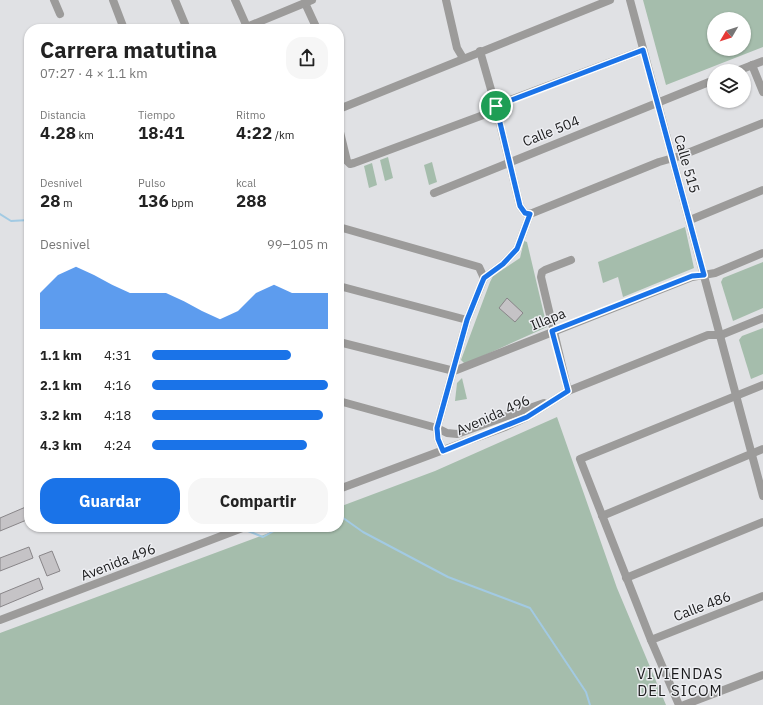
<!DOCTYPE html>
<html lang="es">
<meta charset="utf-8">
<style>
:root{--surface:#fff;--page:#f6f6f6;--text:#222;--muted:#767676;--accent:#1a73e8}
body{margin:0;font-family:"IBM Plex Sans",sans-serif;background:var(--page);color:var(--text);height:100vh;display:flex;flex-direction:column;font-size:15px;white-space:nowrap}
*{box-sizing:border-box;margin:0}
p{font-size:13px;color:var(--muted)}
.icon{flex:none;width:22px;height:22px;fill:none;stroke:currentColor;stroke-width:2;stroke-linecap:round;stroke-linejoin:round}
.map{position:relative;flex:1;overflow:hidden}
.panel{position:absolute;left:24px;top:24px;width:320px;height:508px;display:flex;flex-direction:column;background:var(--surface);border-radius:16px;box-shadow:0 1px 3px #0004}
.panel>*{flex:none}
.needle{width:26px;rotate:231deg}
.tools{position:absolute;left:707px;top:12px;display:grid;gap:8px}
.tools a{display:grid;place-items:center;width:44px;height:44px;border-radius:50%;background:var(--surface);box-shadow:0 1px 3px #0004;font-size:20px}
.pin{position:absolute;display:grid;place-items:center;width:34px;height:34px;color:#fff;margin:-17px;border:2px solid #fff;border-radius:50%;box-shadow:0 1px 4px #0007}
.round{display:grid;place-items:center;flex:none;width:42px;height:42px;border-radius:16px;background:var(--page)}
.head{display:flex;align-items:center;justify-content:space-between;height:68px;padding:0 16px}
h1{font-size:22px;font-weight:800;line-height:30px}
.figures{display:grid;grid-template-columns:repeat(3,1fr);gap:6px;height:68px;padding:4px 16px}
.figures div{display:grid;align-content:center}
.figures b{font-size:17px;font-weight:800}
.figures small{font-size:11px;font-weight:400}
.figures p{font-size:11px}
.chart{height:112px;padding:8px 16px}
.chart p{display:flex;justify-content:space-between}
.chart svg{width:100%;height:72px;margin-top:4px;fill:var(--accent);opacity:.7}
.cta{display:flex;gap:8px;margin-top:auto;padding:8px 16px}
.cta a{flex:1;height:46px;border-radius:16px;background:var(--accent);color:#fff;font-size:16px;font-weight:800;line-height:46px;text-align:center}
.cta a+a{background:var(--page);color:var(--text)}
ul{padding:0 16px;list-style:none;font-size:13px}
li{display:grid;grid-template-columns:64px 48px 1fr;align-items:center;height:30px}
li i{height:10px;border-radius:5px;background:var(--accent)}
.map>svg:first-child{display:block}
</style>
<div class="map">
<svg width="763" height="705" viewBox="0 0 763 705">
<rect width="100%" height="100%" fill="#e0e1e4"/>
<!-- green -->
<g fill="#a5bdac" fill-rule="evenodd">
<path d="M 643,0 L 763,0 L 763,47 L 666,85 ZM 714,19 L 744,19 L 744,49 L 714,49 Z"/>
<polygon points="388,157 393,178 385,181 380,160"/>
<polygon points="432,162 437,182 429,185 424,165"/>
<polygon points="372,163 377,185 369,188 364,166"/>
<polygon points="685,227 694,268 623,297 618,277 603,283 598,262"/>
<polygon points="524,241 527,242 547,327 465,364 461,360 490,282 493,276 520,258"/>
<polygon points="763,262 763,308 733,321 721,282 723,278"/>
<polygon points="763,328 763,374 751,379 739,340 742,336"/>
<polygon points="462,378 467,399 455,401 457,383"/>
<polygon points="557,417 617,588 666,705 0,705 0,633 285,527 339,527 339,507 435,471"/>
</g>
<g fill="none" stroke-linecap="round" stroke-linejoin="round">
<!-- stream -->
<g stroke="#a2cae3" stroke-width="2">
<polyline points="0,214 11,221 29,220"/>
<polyline points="339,515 363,532 448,577 530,608 586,692 590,705"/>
<polyline points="248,531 263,537 281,527"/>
</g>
</g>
<!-- building -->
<g fill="#c5c3c6" stroke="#888588">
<polygon points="507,298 523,313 515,322 499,308"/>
<polygon points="28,506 29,519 0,531 0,518"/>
<polygon points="29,547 33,558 0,571 0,558"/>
<polygon points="52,551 60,571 47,576 39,556"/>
<polygon points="39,578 43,589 0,607 0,594"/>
</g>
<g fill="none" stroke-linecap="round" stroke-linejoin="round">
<!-- minor -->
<g stroke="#9c9b9a" stroke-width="8">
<polyline points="54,0 60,14"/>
<polyline points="113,0 124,29"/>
<polyline points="175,0 187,29"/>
<polyline points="235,0 247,27"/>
<polyline points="446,0 457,48 463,58"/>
<polyline points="630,0 763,496"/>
<polyline points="305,3 317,29"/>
<polyline points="242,29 312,0"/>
<polyline points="480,51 496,107 520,206 525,213 530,214 659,162 680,156 763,123"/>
<polyline points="752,65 763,92"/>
<polyline points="737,71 763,61"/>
<polyline points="339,109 610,0"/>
<polyline points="339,128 347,161 350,164 354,163 486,114 505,102 643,50"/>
<polyline points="434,193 714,80"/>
<polyline points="690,220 763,190"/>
<polyline points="339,227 479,267 484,278 467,320 437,428 438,439 443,451"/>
<polyline points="484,278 503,264 517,249 530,214"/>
<polyline points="339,286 467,320"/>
<polyline points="339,342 454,371 692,277 715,273 763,253"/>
<polyline points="568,391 541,277 542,272 545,270 571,260"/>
<polyline points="339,401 437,428 447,433 457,434 544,403"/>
<polyline points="339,489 505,427 527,417 568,391 708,335 721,335 763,318"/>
<polyline points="602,516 763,449"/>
<polyline points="626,578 763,522"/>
<polyline points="0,620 245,527"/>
<polyline points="651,640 763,596"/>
<polyline points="679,705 651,640 580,459 763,385"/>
<polyline points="684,705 763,675"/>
</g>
</g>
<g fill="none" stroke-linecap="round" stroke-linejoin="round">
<defs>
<polygon id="route" points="643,50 704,275 692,276 552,331 568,391 527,417 443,451 438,439 437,428 467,320 481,285 484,278 503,264 517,249 530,214 525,213 520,206 496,106"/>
</defs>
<!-- route casing -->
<use href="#route" stroke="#fff" stroke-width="8"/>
<!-- route -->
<use href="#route" stroke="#1a73e8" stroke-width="5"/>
</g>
<g text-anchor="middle" stroke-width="3" stroke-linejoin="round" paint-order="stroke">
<!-- street labels -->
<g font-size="14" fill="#1b1b1c" stroke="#edeef2">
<text transform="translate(551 131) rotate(-22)" y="5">Calle 504</text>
<text transform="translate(687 164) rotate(74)" y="5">Calle 515</text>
<text transform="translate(548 319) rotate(-22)" y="5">Illapa</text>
<text transform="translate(493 415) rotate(-24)" y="5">Avenida 496</text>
<text transform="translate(118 562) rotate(-21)" y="5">Avenida 496</text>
<text transform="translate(702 606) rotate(-21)" y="5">Calle 486</text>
</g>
<!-- neighbourhood labels -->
<g font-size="15" letter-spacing="1" fill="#1b1b1c" stroke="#edeef2">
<text x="680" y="679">VIVIENDAS<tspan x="680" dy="17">DEL SICOM</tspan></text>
</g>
</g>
</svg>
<div class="tools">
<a><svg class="needle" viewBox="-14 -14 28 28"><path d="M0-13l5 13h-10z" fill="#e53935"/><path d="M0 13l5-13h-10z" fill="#767676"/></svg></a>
<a><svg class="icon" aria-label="layers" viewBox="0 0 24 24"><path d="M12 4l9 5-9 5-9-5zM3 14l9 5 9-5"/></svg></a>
</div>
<div class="pin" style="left:496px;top:106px;background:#1e9e55"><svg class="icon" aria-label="arrive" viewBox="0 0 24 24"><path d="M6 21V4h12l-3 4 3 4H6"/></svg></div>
<section class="panel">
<div class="head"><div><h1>Carrera matutina</h1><p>07:27 · 4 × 1.1 km</p></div><a class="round"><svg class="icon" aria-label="share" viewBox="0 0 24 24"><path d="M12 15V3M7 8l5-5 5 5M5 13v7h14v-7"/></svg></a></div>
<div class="figures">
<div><p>Distancia</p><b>4.28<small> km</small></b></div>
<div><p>Tiempo</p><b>18:41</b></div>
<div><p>Ritmo</p><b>4:22<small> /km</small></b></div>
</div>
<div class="figures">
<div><p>Desnivel</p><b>28<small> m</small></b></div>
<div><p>Pulso</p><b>136<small> bpm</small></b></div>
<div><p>kcal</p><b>288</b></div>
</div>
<div class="chart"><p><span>Desnivel</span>99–105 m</p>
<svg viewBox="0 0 160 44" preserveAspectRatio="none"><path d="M0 44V22L10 11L20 6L30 11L40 17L50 22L60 22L70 22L80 27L90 33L100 38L110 33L120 22L130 17L140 22L150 22L160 22V44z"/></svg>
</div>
<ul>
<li><b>1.1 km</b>4:31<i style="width:79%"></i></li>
<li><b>2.1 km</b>4:16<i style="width:100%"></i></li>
<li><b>3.2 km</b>4:18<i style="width:97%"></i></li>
<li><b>4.3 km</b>4:24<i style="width:88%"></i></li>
</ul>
<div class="cta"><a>Guardar</a><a>Compartir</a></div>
</section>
</div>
